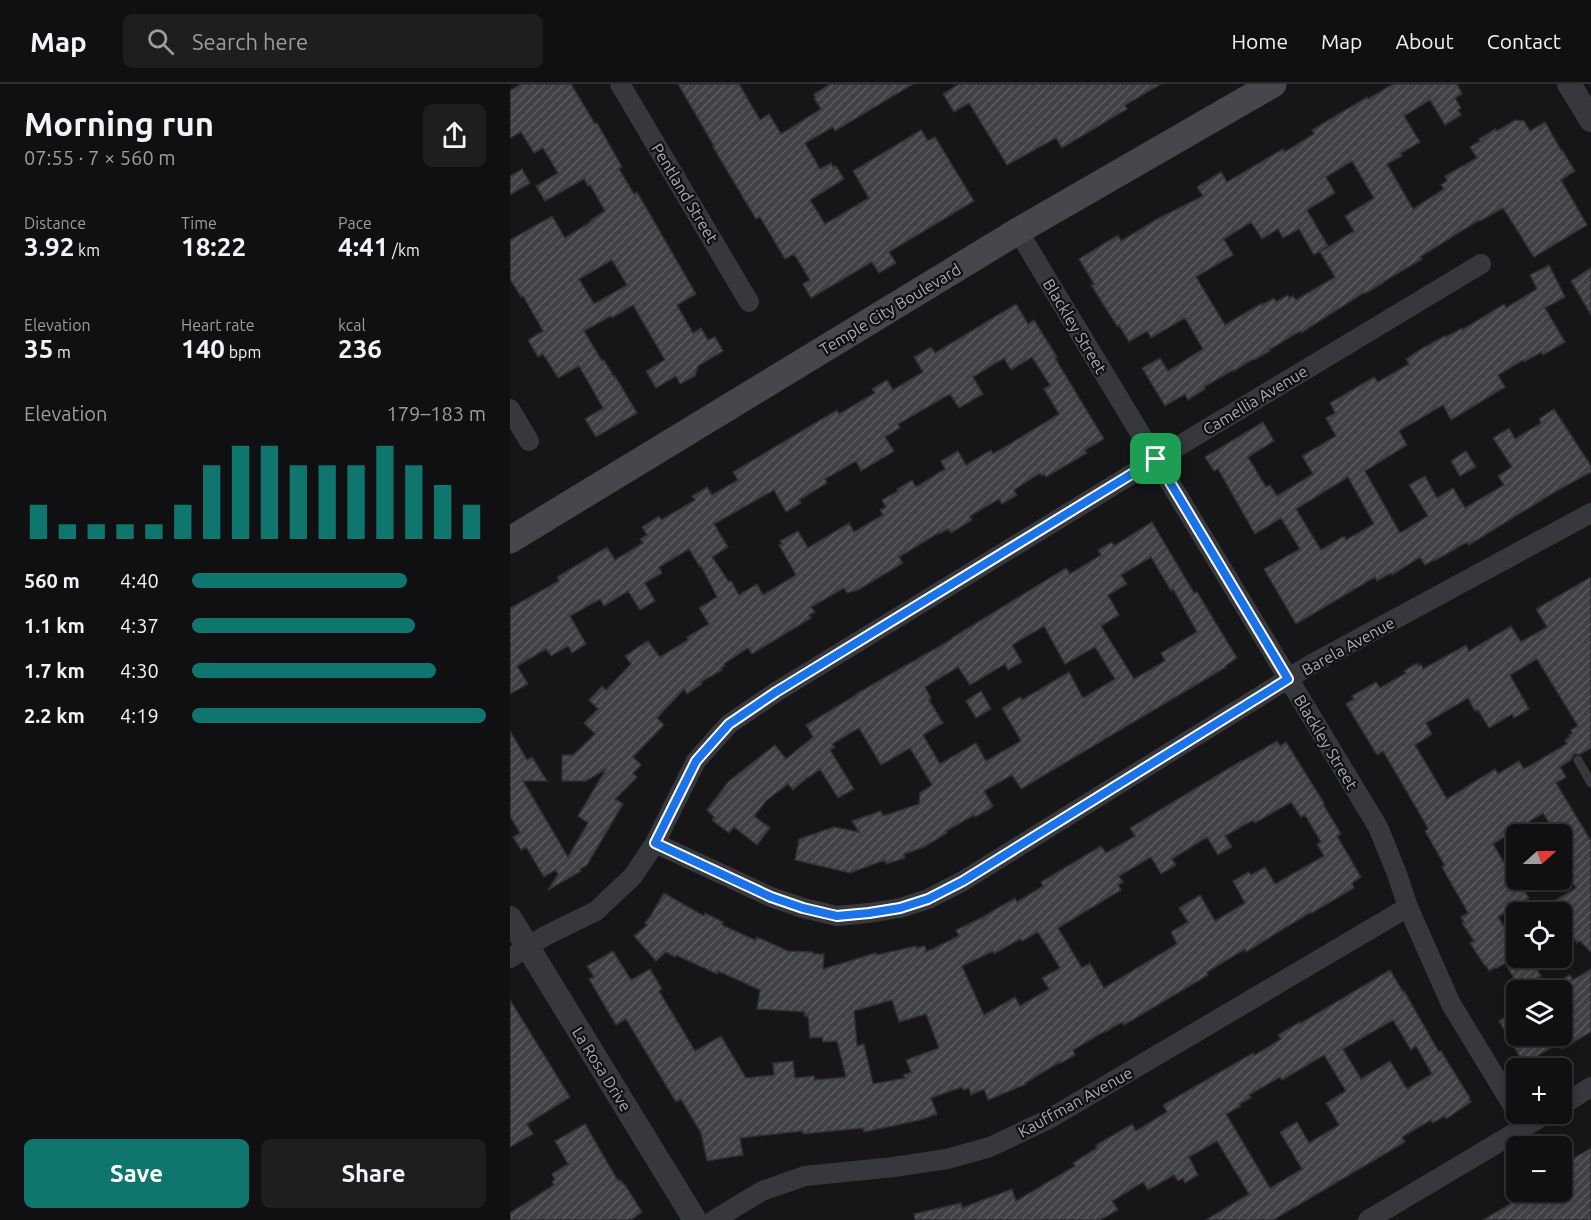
<!DOCTYPE html>
<meta charset="utf-8">
<style>
:root{--surface:#101012;--page:#1e1e20;--text:#f1f3f6;--muted:#9c9d9f;--line:#303032;--accent:#0f766e}
body{margin:0;font-family:Ubuntu,sans-serif;background:var(--page);color:var(--text);height:100vh;display:flex;flex-direction:column;font-size:22px;white-space:nowrap}
*{box-sizing:border-box;margin:0}
p{font-size:20px;color:var(--muted)}
.icon{flex:none;width:33px;height:33px;fill:none;stroke:currentColor;stroke-width:2;stroke-linecap:round;stroke-linejoin:round}
.map{position:relative;flex:1;overflow:hidden}
.details{display:flex;flex-direction:column;background:var(--surface);width:510px}
.details>*{flex:none}
.needle{width:39px;rotate:69deg}
.buttons{position:absolute;left:996px;top:740px;display:grid;gap:12px}
.buttons a{display:grid;place-items:center;width:66px;height:66px;border-radius:9px;background:var(--surface);box-shadow:0 3px 9px #0003,0 0 0 2px var(--line);font-size:30px}
.pin{position:absolute;display:grid;place-items:center;width:51px;height:51px;color:#fff;margin:-26px;border-radius:12px;box-shadow:0 3px 9px #0006}
.round{display:grid;place-items:center;flex:none;width:63px;height:63px;border-radius:9px;background:var(--page)}
.overview{display:flex;align-items:center;justify-content:space-between;height:102px;padding:0 24px}
h1{font-size:33px;font-weight:600;line-height:45px}
.figures{display:grid;grid-template-columns:repeat(3,1fr);gap:9px;height:102px;padding:6px 24px}
.figures div{display:grid;align-content:center}
.figures b{font-size:26px;font-weight:600}
.figures small{font-size:16px;font-weight:400}
.figures p{font-size:16px}
.chart{height:168px;padding:12px 24px}
.chart p{display:flex;justify-content:space-between}
.chart svg{width:100%;height:108px;margin-top:6px;stroke:var(--accent);stroke-width:6}
.primary-button{display:flex;gap:12px;margin-top:auto;padding:12px 24px}
.primary-button a{flex:1;height:69px;border-radius:9px;background:var(--accent);color:#fff;font-size:24px;font-weight:600;line-height:69px;text-align:center}
.primary-button a+a{background:var(--page);color:var(--text)}
ul{padding:0 24px;list-style:none;font-size:20px}
li{display:grid;grid-template-columns:96px 72px 1fr;align-items:center;height:45px}
li i{height:15px;border-radius:8px;background:var(--accent)}
header{display:flex;align-items:center;gap:36px;box-sizing:border-box;height:84px;padding:0 30px;background:var(--surface);border-bottom:2px solid var(--line)}
header strong{font-size:28px}
nav{display:flex;gap:33px;margin-inline-start:auto;font-size:21px}
.search{width:420px;height:54px;background:var(--page);display:flex;align-items:center;gap:15px;box-sizing:border-box;padding:0 21px;border-radius:9px;color:var(--muted);font-size:22px}
main{display:flex;flex:1;min-height:0}
.map>svg:first-child{display:block}
</style>
<header>
<strong>Map</strong>
<div class="search"><svg class="icon" aria-label="search" viewBox="0 0 24 24"><circle cx="10" cy="10" r="6"/><path d="M15 15l6 6"/></svg>Search here</div>
<nav><a>Home</a><a>Map</a><a>About</a><a>Contact</a></nav>
</header>
<main>
<section class="details">
<div class="overview"><div><h1>Morning run</h1><p>07:55 · 7 × 560 m</p></div><a class="round"><svg class="icon" aria-label="share" viewBox="0 0 24 24"><path d="M12 15V3M7 8l5-5 5 5M5 13v7h14v-7"/></svg></a></div>
<div class="figures">
<div><p>Distance</p><b>3.92<small> km</small></b></div>
<div><p>Time</p><b>18:22</b></div>
<div><p>Pace</p><b>4:41<small> /km</small></b></div>
</div>
<div class="figures">
<div><p>Elevation</p><b>35<small> m</small></b></div>
<div><p>Heart rate</p><b>140<small> bpm</small></b></div>
<div><p>kcal</p><b>236</b></div>
</div>
<div class="chart"><p><span>Elevation</span>179–183 m</p>
<svg viewBox="0 0 160 44" preserveAspectRatio="none"><path d="M5 44V30M15 44V38M25 44V38M35 44V38M45 44V38M55 44V30M65 44V14M75 44V6M85 44V6M95 44V14M105 44V14M115 44V14M125 44V6M135 44V14M145 44V22M155 44V30"/></svg>
</div>
<ul>
<li><b>560 m</b>4:40<i style="width:73%"></i></li>
<li><b>1.1 km</b>4:37<i style="width:76%"></i></li>
<li><b>1.7 km</b>4:30<i style="width:83%"></i></li>
<li><b>2.2 km</b>4:19<i style="width:100%"></i></li>
</ul>
<div class="primary-button"><a>Save</a><a>Share</a></div>
</section>
<div class="map">
<svg width="1081" height="1136" viewBox="0 0 1081 1136">
<defs>
<pattern id="building-hatch" width="6" height="6" patternUnits="userSpaceOnUse" patternTransform="scale(1.5)"><rect width="6" height="6" fill="#404145"/><path d="M-1 1l2-2M0 6l6-6M5 7l2-2" fill="none" stroke="#595a5e"/></pattern>
</defs>
<rect width="100%" height="100%" fill="#161618"/>
<!-- building -->
<g fill="url(#building-hatch)" stroke="#303034" stroke-width="1.5" fill-rule="evenodd">
<path d="M 11,0 L 61,0 L 85,40 L 87,39 L 112,83 L 109,85 L 124,110 L 127,108 L 186,210 L 167,221 L 183,249 L 191,244 L 198,256 L 205,253 L 213,267 L 188,282 L 185,292 L 170,300 L 166,292 L 146,304 L 136,287 L 155,276 L 123,221 L 102,234 L 101,232 L 74,247 L 92,277 L 94,276 L 104,293 L 105,292 L 127,329 L 86,353 L 75,335 L 93,324 L 69,282 L 48,294 L 33,270 L 28,273 L 18,256 L 33,247 L 13,212 L 11,213 L 0,195 L 0,156 L 42,132 L 55,154 L 82,137 L 81,136 L 95,127 L 80,101 L 78,102 L 74,95 L 35,117 L 26,102 L 48,89 L 33,64 L 24,69 L 11,48 L 0,54 L 0,7 ZM 102,176 L 117,201 L 84,220 L 69,195 Z"/>
<polygon points="168,0 229,0 250,36 259,30 271,50 311,25 304,14 305,13 304,10 320,0 403,0 325,47 323,43 295,59 310,85 321,79 323,83 326,82 334,95 300,116 315,140 359,114 343,87 411,46 418,57 425,53 464,117 379,168 386,179 369,189 362,178 301,214 293,200 300,196 284,170 275,175 250,133 246,135 203,63 204,62"/>
<polygon points="449,0 651,0 615,21 617,25 552,64 546,54 497,81 459,19 444,28 433,10"/>
<path d="M 883,0 L 947,0 L 952,10 L 945,14 L 951,24 L 948,26 L 951,31 L 935,41 L 920,16 L 894,32 L 910,58 L 891,69 L 892,72 L 877,80 L 903,125 L 934,105 L 931,101 L 937,97 L 935,92 L 967,74 L 960,63 L 970,57 L 969,55 L 985,45 L 987,47 L 1005,36 L 1014,37 L 1020,47 L 1035,38 L 1051,66 L 1052,66 L 1065,87 L 1051,96 L 1077,141 L 1024,173 L 993,124 L 970,137 L 969,136 L 910,173 L 912,175 L 873,198 L 873,199 L 856,209 L 855,208 L 791,249 L 790,247 L 759,266 L 760,267 L 746,275 L 745,274 L 724,287 L 723,286 L 694,303 L 695,305 L 678,316 L 675,310 L 655,322 L 632,284 L 650,274 L 658,287 L 693,265 L 675,234 L 641,254 L 637,247 L 619,258 L 609,241 L 607,242 L 581,201 L 584,200 L 569,175 L 608,151 L 611,157 L 649,134 L 693,112 L 687,103 L 711,88 L 717,98 L 773,65 L 775,68 L 804,50 L 802,46 L 857,13 L 858,15 ZM 842,77 L 864,114 L 835,132 L 844,147 L 810,168 L 825,193 L 786,216 L 783,212 L 779,214 L 778,211 L 766,218 L 764,214 L 752,221 L 752,219 L 715,241 L 686,193 L 723,171 L 714,155 L 741,138 L 752,155 L 768,145 L 773,154 L 789,145 L 804,171 L 818,162 L 797,126 L 825,109 L 816,93 Z"/>
<polygon points="12,85 20,99 0,111 0,92"/>
<path d="M 1039,181 L 1055,213 L 1035,224 L 1055,258 L 1033,271 L 1031,268 L 1014,278 L 1013,276 L 988,291 L 995,303 L 941,336 L 933,321 L 889,347 L 897,361 L 855,387 L 890,449 L 918,432 L 899,401 L 915,392 L 927,414 L 943,404 L 955,424 L 994,401 L 988,392 L 1002,383 L 983,354 L 999,344 L 1005,355 L 1031,339 L 1029,335 L 1044,325 L 1081,382 L 1081,388 L 1043,409 L 959,461 L 957,458 L 926,476 L 925,475 L 915,481 L 910,473 L 882,491 L 881,489 L 867,497 L 865,493 L 786,540 L 754,485 L 790,465 L 771,434 L 745,450 L 708,385 L 704,387 L 695,373 L 753,338 L 764,357 L 738,373 L 756,403 L 760,401 L 767,412 L 803,390 L 792,372 L 826,352 L 816,334 L 825,329 L 820,319 L 864,293 L 868,298 L 899,280 L 896,275 L 913,264 L 935,252 L 936,253 L 952,244 L 952,246 L 994,220 L 996,224 L 1027,205 L 1020,191 ZM 838,393 L 864,440 L 836,456 L 834,452 L 811,466 L 786,425 Z"/>
<polygon points="1081,184 1081,231 1061,197"/>
<path d="M 506,220 L 518,240 L 524,236 L 547,273 L 545,274 L 594,355 L 575,366 L 577,369 L 536,393 L 534,390 L 532,392 L 530,389 L 504,406 L 507,411 L 492,420 L 489,415 L 460,432 L 462,436 L 441,449 L 438,445 L 431,449 L 430,448 L 389,473 L 393,479 L 348,506 L 337,509 L 334,504 L 301,523 L 305,528 L 299,531 L 301,534 L 242,570 L 238,564 L 214,580 L 215,582 L 211,584 L 212,586 L 191,598 L 192,600 L 177,610 L 174,605 L 147,634 L 154,641 L 123,673 L 131,681 L 123,689 L 127,693 L 105,715 L 113,720 L 77,781 L 70,785 L 71,787 L 38,806 L 48,790 L 45,786 L 34,793 L 16,763 L 11,766 L 3,753 L 10,749 L 0,732 L 0,647 L 17,676 L 22,673 L 37,697 L 13,697 L 58,773 L 78,739 L 68,732 L 96,685 L 76,697 L 52,697 L 52,671 L 63,671 L 85,650 L 74,639 L 88,625 L 79,616 L 92,602 L 96,606 L 121,580 L 115,572 L 130,562 L 138,557 L 150,573 L 178,556 L 177,553 L 199,540 L 189,524 L 207,513 L 191,482 L 190,483 L 179,465 L 149,483 L 152,489 L 135,499 L 145,517 L 130,526 L 118,507 L 94,522 L 90,515 L 60,532 L 76,560 L 62,569 L 58,562 L 41,572 L 36,565 L 7,582 L 18,600 L 0,610 L 0,524 L 49,497 L 47,493 L 97,463 L 105,476 L 133,459 L 130,455 L 137,451 L 132,443 L 149,432 L 151,436 L 185,416 L 182,412 L 197,403 L 202,411 L 228,396 L 223,388 L 327,326 L 329,330 L 365,309 L 362,305 L 377,296 L 383,306 L 413,288 L 404,273 L 421,263 L 425,269 ZM 522,273 L 540,301 L 534,305 L 549,330 L 483,370 L 481,366 L 456,381 L 448,367 L 431,377 L 435,385 L 406,403 L 402,396 L 387,405 L 388,407 L 372,416 L 376,423 L 370,426 L 373,431 L 344,448 L 339,439 L 298,464 L 288,447 L 270,457 L 272,460 L 269,461 L 286,491 L 253,511 L 247,500 L 229,511 L 221,497 L 219,498 L 202,473 L 218,463 L 204,440 L 264,406 L 276,428 L 291,419 L 289,416 L 317,399 L 315,395 L 346,377 L 351,387 L 383,368 L 384,367 L 375,353 L 390,344 L 388,340 L 440,310 L 449,324 L 473,310 L 463,293 L 494,274 L 501,286 Z"/>
<polygon points="956,367 966,383 950,392 941,377"/>
<path d="M 642,438 L 684,509 L 687,508 L 727,574 L 715,582 L 716,583 L 511,705 L 502,691 L 474,707 L 483,722 L 480,725 L 465,733 L 464,731 L 436,747 L 437,749 L 414,763 L 394,770 L 395,774 L 376,780 L 375,776 L 340,789 L 285,776 L 289,755 L 324,743 L 349,748 L 342,737 L 371,727 L 373,732 L 409,720 L 410,709 L 422,701 L 400,664 L 371,681 L 349,644 L 322,660 L 325,663 L 320,666 L 344,705 L 328,714 L 310,685 L 298,694 L 299,692 L 283,706 L 278,700 L 257,716 L 244,732 L 260,744 L 247,761 L 224,743 L 219,749 L 202,736 L 204,733 L 197,726 L 218,698 L 265,661 L 276,675 L 303,653 L 296,641 L 346,611 L 346,610 L 442,555 L 442,554 L 556,484 L 560,490 L 591,471 L 588,466 L 602,458 L 604,462 ZM 641,473 L 661,507 L 663,505 L 687,548 L 651,569 L 655,577 L 624,595 L 591,542 L 609,531 L 598,511 L 617,500 L 611,491 ZM 534,542 L 555,580 L 585,563 L 605,595 L 573,614 L 559,588 L 512,616 L 510,613 L 492,624 L 511,657 L 476,677 L 466,659 L 430,680 L 413,651 L 433,639 L 419,616 L 421,614 L 415,603 L 448,583 L 460,601 L 495,580 L 498,586 L 512,578 L 502,561 Z"/>
<path d="M 1081,493 L 1081,664 L 1071,670 L 1064,670 L 1061,676 L 1050,683 L 1056,693 L 1046,699 L 1081,757 L 1081,868 L 1070,857 L 1067,859 L 1058,844 L 1052,847 L 1052,828 L 1026,828 L 1066,804 L 1052,780 L 1052,750 L 1046,750 L 1033,729 L 983,760 L 1003,794 L 1004,793 L 1019,814 L 988,833 L 1006,862 L 1006,873 L 1013,873 L 1016,878 L 1021,875 L 1031,892 L 1010,905 L 995,879 L 987,884 L 984,884 L 979,887 L 976,881 L 975,882 L 960,859 L 964,857 L 952,839 L 954,838 L 951,833 L 958,829 L 932,783 L 935,782 L 915,747 L 918,745 L 914,737 L 873,667 L 867,671 L 836,620 L 844,615 L 842,612 L 866,598 L 870,604 L 896,589 L 894,587 L 907,579 L 909,582 L 911,580 L 913,585 L 956,561 L 959,567 L 1001,542 L 1011,558 L 1037,543 L 1026,525 ZM 1027,575 L 1068,642 L 1061,646 L 1062,649 L 1059,651 L 1060,653 L 1055,656 L 1057,660 L 1014,685 L 1009,677 L 988,690 L 985,685 L 937,715 L 905,661 L 922,650 L 916,639 L 958,614 L 965,627 L 968,626 L 979,644 L 1002,630 L 1004,634 L 1019,625 L 1000,591 Z"/>
<polygon points="471,607 481,625 466,634 456,617"/>
<path d="M 767,657 L 770,662 L 776,658 L 814,719 L 813,720 L 831,750 L 827,752 L 851,793 L 842,799 L 844,804 L 802,829 L 801,828 L 736,868 L 735,865 L 697,888 L 698,891 L 614,941 L 612,938 L 595,948 L 595,947 L 563,966 L 565,971 L 551,979 L 550,978 L 515,999 L 516,1000 L 478,1016 L 474,1005 L 461,1011 L 459,1004 L 453,1006 L 452,1003 L 421,1014 L 427,1030 L 410,1036 L 354,1048 L 353,1044 L 293,1050 L 293,1047 L 230,1054 L 233,1071 L 197,1077 L 191,1049 L 171,1015 L 166,1018 L 116,935 L 106,941 L 79,895 L 84,893 L 77,882 L 103,867 L 121,896 L 140,885 L 152,905 L 149,907 L 185,967 L 211,952 L 236,994 L 264,991 L 263,979 L 283,977 L 285,994 L 304,992 L 305,996 L 336,993 L 327,957 L 313,958 L 312,953 L 300,954 L 298,932 L 294,932 L 295,928 L 247,925 L 250,906 L 208,887 L 207,890 L 166,871 L 165,873 L 156,868 L 146,877 L 124,852 L 137,841 L 135,839 L 141,831 L 154,809 L 194,832 L 195,829 L 213,838 L 212,841 L 245,856 L 247,853 L 278,867 L 303,868 L 303,870 L 314,870 L 313,885 L 366,869 L 367,871 L 406,862 L 406,864 L 415,862 L 416,868 L 449,852 L 446,846 L 471,834 L 505,814 L 507,818 L 533,802 L 531,798 L 591,762 L 596,769 L 625,752 L 620,744 L 731,677 L 731,678 ZM 781,718 L 791,733 L 795,731 L 811,758 L 807,760 L 814,772 L 765,800 L 755,783 L 741,791 L 739,788 L 723,797 L 735,819 L 705,837 L 690,811 L 669,824 L 678,838 L 661,848 L 667,860 L 594,904 L 580,879 L 572,884 L 548,844 L 611,806 L 608,801 L 613,798 L 609,792 L 641,773 L 651,790 L 666,781 L 662,775 L 697,753 L 708,771 L 722,763 L 715,752 L 743,736 L 745,739 ZM 528,848 L 550,884 L 532,894 L 539,905 L 510,922 L 505,913 L 474,931 L 452,882 L 483,867 L 484,870 L 510,855 L 512,857 ZM 382,916 L 389,938 L 416,930 L 429,964 L 396,976 L 401,988 L 393,991 L 395,994 L 363,1000 L 354,960 L 347,962 L 344,927 Z"/>
<polygon points="1081,885 1081,948 1052,965 1052,957 1014,980 989,937 1006,926 1006,951 1052,951 1052,935 1061,930 1052,913 1052,906 1047,906 1044,900 1060,891 1063,896"/>
<path d="M 880,886 L 893,908 L 894,907 L 929,968 L 931,967 L 960,1014 L 959,1015 L 961,1018 L 936,1035 L 934,1032 L 923,1039 L 921,1036 L 892,1053 L 895,1058 L 763,1136 L 696,1136 L 739,1110 L 707,1057 L 679,1073 L 688,1091 L 675,1099 L 673,1094 L 668,1097 L 664,1091 L 638,1106 L 633,1098 L 602,1117 L 608,1126 L 590,1136 L 405,1136 L 404,1130 L 451,1119 L 452,1124 L 502,1105 L 506,1117 L 565,1082 L 563,1079 L 587,1064 L 586,1061 L 622,1040 L 626,1047 L 657,1028 L 653,1021 L 743,969 L 745,971 L 771,955 L 768,951 L 790,938 L 791,939 ZM 883,936 L 901,966 L 906,962 L 922,990 L 897,1005 L 880,977 L 851,995 L 833,965 ZM 814,971 L 836,1007 L 816,1019 L 829,1041 L 799,1059 L 787,1038 L 770,1048 L 792,1085 L 760,1104 L 716,1030 L 731,1022 L 729,1020 L 741,1014 L 739,1011 L 770,993 L 772,996 Z"/>
<polygon points="0,916 60,1013 17,1040 23,1050 0,1063"/>
<polygon points="75,1040 108,1097 110,1096 114,1101 115,1101 132,1128 121,1136 0,1136 0,1129 44,1101 42,1098 45,1096 42,1090 58,1080 45,1057"/>
<polygon points="1081,1064 1081,1136 973,1136 1022,1107 1052,1107 1052,1081"/>
</g>
<g fill="none" stroke-linecap="round" stroke-linejoin="round">
<!-- service -->
<polyline stroke="#37383d" stroke-width="9" points="1068,676 1081,699"/>
<!-- minor -->
<g stroke="#37383d" stroke-width="20">
<polyline points="110,0 239,218"/>
<polyline points="508,147 868,743 887,790 898,823 941,920 1006,1027"/>
<polyline points="0,325 19,357"/>
<polyline points="145,759 261,813 293,824 327,832 359,829 390,824 418,815 453,797 800,581 1081,429"/>
<polyline points="0,874 35,852 86,827 123,792 145,759 186,677 219,640 266,608 622,390 971,180"/>
<polyline points="1052,1021 1081,1003"/>
<polyline points="204,1136 252,1107 295,1092 384,1083 437,1075 480,1063 539,1035 898,823"/>
<polyline points="858,1136 1038,1029"/>
</g>
<!-- tertiary -->
<g stroke="#37383d" stroke-width="24">
<polyline points="1059,0 1081,36"/>
<polyline points="0,834 185,1136"/>
</g>
<!-- secondary -->
<polyline stroke="#45474d" stroke-width="27" points="0,456 508,147 763,0"/>
</g>
<g fill="none" stroke-linecap="round" stroke-linejoin="round">
<defs>
<polygon id="route" points="646,375 778,595 453,797 418,815 390,824 359,829 327,832 293,824 261,813 145,759 186,677 219,640 266,608"/>
</defs>
<!-- route casing -->
<use href="#route" stroke="#fff" stroke-width="12"/>
<!-- route -->
<use href="#route" stroke="#1a73e8" stroke-width="8"/>
</g>
<g text-anchor="middle" stroke-width="4.5" stroke-linejoin="round" paint-order="stroke">
<!-- street labels -->
<g font-size="16" fill="#a8adb8" stroke="#111113">
<text transform="translate(175 109) rotate(59)" y="6">Pentland Street</text>
<text transform="translate(380 225) rotate(-31)" y="6">Temple City Boulevard</text>
<text transform="translate(565 242) rotate(59)" y="6">Blackley Street</text>
<text transform="translate(745 316) rotate(-31)" y="6">Camellia Avenue</text>
<text transform="translate(838 562) rotate(-29)" y="6">Barela Avenue</text>
<text transform="translate(816 658) rotate(59)" y="6">Blackley Street</text>
<text transform="translate(92 985) rotate(58)" y="6">La Rosa Drive</text>
<text transform="translate(565 1018) rotate(-29)" y="6">Kauffman Avenue</text>
</g>
</g>
</svg>
<div class="buttons">
<a><svg class="needle" viewBox="-14 -14 28 28"><path d="M0-13l5 13h-10z" fill="#e53935"/><path d="M0 13l5-13h-10z" fill="#9c9d9f"/></svg></a>
<a><svg class="icon" aria-label="locate" viewBox="0 0 24 24"><circle cx="12" cy="12" r="6"/><path d="M12 2v4M12 18v4M2 12h4M18 12h4"/></svg></a>
<a><svg class="icon" aria-label="layers" viewBox="0 0 24 24"><path d="M12 4l9 5-9 5-9-5zM3 14l9 5 9-5"/></svg></a>
<a>+</a>
<a>−</a>
</div>
<div class="pin" style="left:646px;top:375px;background:#1e9e55"><svg class="icon" aria-label="arrive" viewBox="0 0 24 24"><path d="M6 21V4h12l-3 4 3 4H6"/></svg></div>
</div>
</main>
